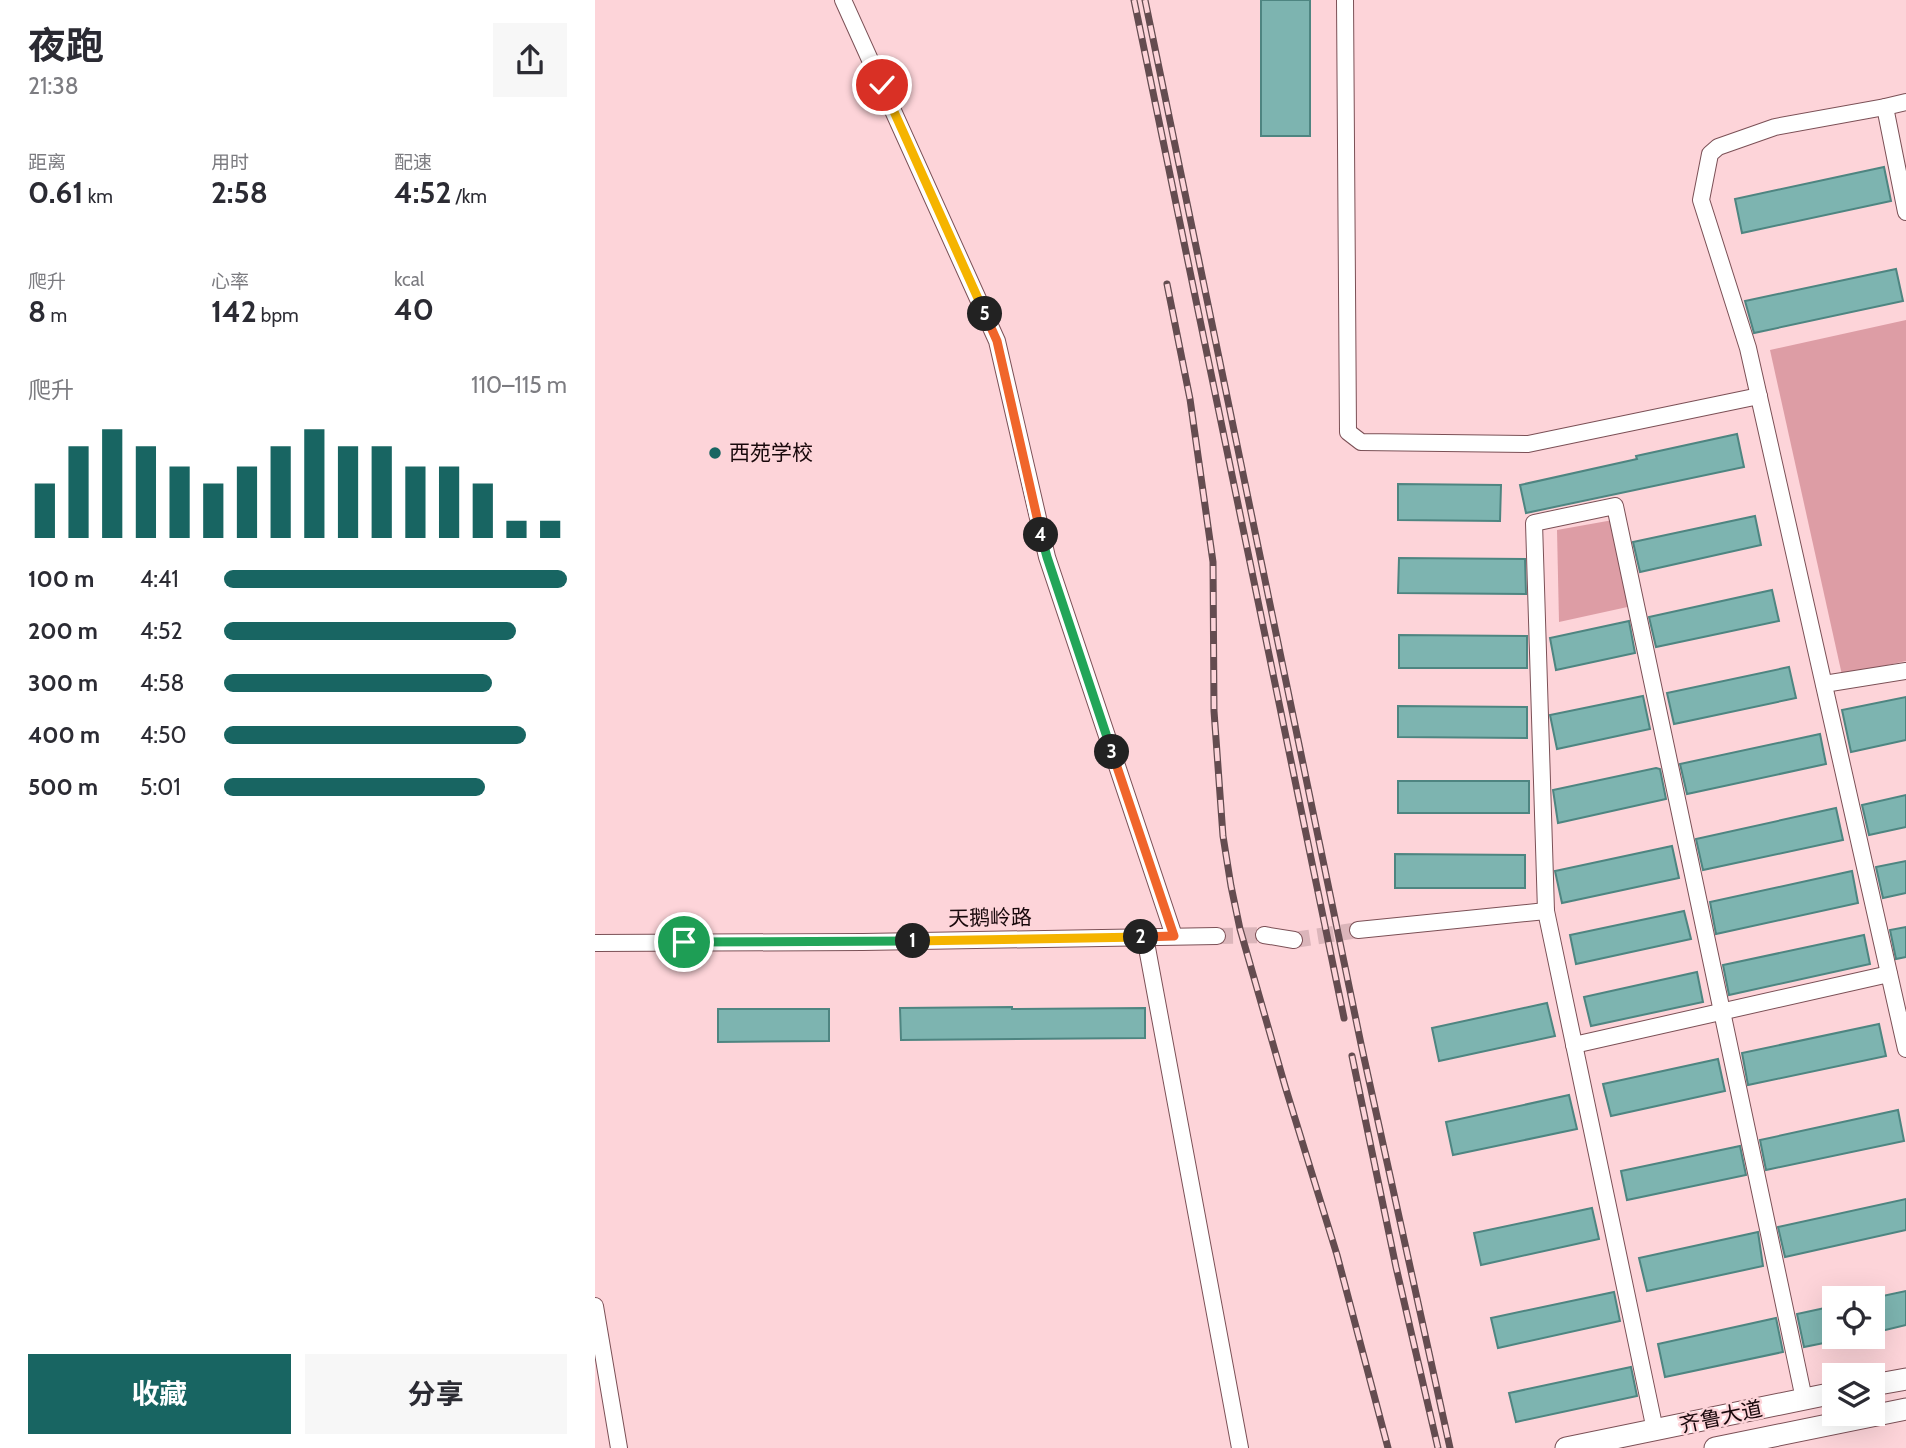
<!DOCTYPE html>
<html lang="zh">
<meta charset="utf-8">
<style>
:root{--surface:#fff;--page:#f7f7f7;--text:#2b2b33;--muted:#7c7c81;--accent:#186562}
body{margin:0;font-family:Cabin,"Noto Sans SC",sans-serif;background:var(--page);color:var(--text);height:100vh;display:flex;flex-direction:column;font-size:26px;white-space:nowrap}
*{box-sizing:border-box;margin:0}
p{font-size:23px;color:var(--muted)}
.icon{flex:none;width:38px;height:38px;fill:none;stroke:currentColor;stroke-width:2;stroke-linecap:round;stroke-linejoin:round}
.map{position:relative;flex:1;overflow:hidden}
.details{display:flex;flex-direction:column;background:var(--surface);width:595px}
.details>*{flex:none}
.fabs{position:absolute;left:1227px;top:1286px;display:grid;gap:14px}
.fabs a{display:grid;place-items:center;width:63px;height:63px;border-radius:0px;background:var(--surface);box-shadow:0 7px 28px #0002;font-size:35px}
.pin{position:absolute;display:grid;place-items:center;width:60px;height:60px;color:#fff;margin:-30px;border:4px solid #fff;border-radius:50%;box-shadow:0 2px 7px #0007}
.km{position:absolute;width:35px;height:35px;margin:-18px;border-radius:50%;background:#222;color:#fff;font-size:19px;line-height:35px;text-align:center}
.round{display:grid;place-items:center;flex:none;width:74px;height:74px;border-radius:0px;background:var(--page)}
.summary{display:flex;align-items:center;justify-content:space-between;height:119px;padding:0 28px}
h1{font-size:38px;font-weight:700;line-height:52px}
.metrics{display:grid;grid-template-columns:repeat(3,1fr);gap:10px;height:119px;padding:7px 28px}
.metrics div{display:grid;align-content:center}
.metrics b{font-size:30px;font-weight:700}
.metrics small{font-size:19px;font-weight:400}
.metrics p{font-size:19px}
.chart{height:196px;padding:14px 28px}
.chart p{display:flex;justify-content:space-between}
.chart svg{width:100%;height:126px;margin-top:7px;stroke:var(--accent);stroke-width:6}
.action{display:flex;gap:14px;margin-top:auto;padding:14px 28px}
.action a{flex:1;height:80px;border-radius:0px;background:var(--accent);color:#fff;font-size:28px;font-weight:700;line-height:80px;text-align:center}
.action a+a{background:var(--page);color:var(--text)}
ul{padding:0 28px;list-style:none;font-size:23px}
li{display:grid;grid-template-columns:112px 84px 1fr;align-items:center;height:52px}
li i{height:18px;border-radius:9px;background:var(--accent)}
main{display:flex;flex:1;min-height:0}
.map>svg:first-child{display:block}
</style>
<main>
<section class="details">
<div class="summary"><div><h1>夜跑</h1><p>21:38</p></div><a class="round"><svg class="icon" aria-label="share" viewBox="0 0 24 24"><path d="M12 15V3M7 8l5-5 5 5M5 13v7h14v-7"/></svg></a></div>
<div class="metrics">
<div><p>距离</p><b>0.61<small> km</small></b></div>
<div><p>用时</p><b>2:58</b></div>
<div><p>配速</p><b>4:52<small> /km</small></b></div>
</div>
<div class="metrics">
<div><p>爬升</p><b>8<small> m</small></b></div>
<div><p>心率</p><b>142<small> bpm</small></b></div>
<div><p>kcal</p><b>40</b></div>
</div>
<div class="chart"><p><span>爬升</span>110–115 m</p>
<svg viewBox="0 0 160 44" preserveAspectRatio="none"><path d="M5 44V25M15 44V12M25 44V6M35 44V12M45 44V19M55 44V25M65 44V19M75 44V12M85 44V6M95 44V12M105 44V12M115 44V19M125 44V19M135 44V25M145 44V38M155 44V38"/></svg>
</div>
<ul>
<li><b>100 m</b>4:41<i style="width:100%"></i></li>
<li><b>200 m</b>4:52<i style="width:85%"></i></li>
<li><b>300 m</b>4:58<i style="width:78%"></i></li>
<li><b>400 m</b>4:50<i style="width:88%"></i></li>
<li><b>500 m</b>5:01<i style="width:76%"></i></li>
</ul>
<div class="action"><a>收藏</a><a>分享</a></div>
</section>
<div class="map">
<svg width="1311" height="1448" viewBox="0 0 1311 1448">
<rect width="100%" height="100%" fill="#fdd4d9"/>
<!-- green -->
<g fill="#dd9da5">
<polygon points="1311,320 1311,661 1247,675 1175,350"/>
<polygon points="1018,520 1037,606 964,622 962,530"/>
</g>
<!-- building -->
<g fill="#7db4b0" stroke="#4e8581" stroke-width="2">
<rect x="666" y="0" width="49" height="136"/>
<polygon points="1289,167 1296,201 1147,233 1140,199"/>
<polygon points="1301,269 1308,301 1159,333 1150,301"/>
<polygon points="1142,434 1149,467 931,513 925,485 1042,459 1041,456"/>
<polygon points="803,484 906,485 905,521 803,520"/>
<polygon points="1160,516 1166,545 1045,572 1038,542"/>
<polygon points="804,558 930,559 931,594 803,593"/>
<polygon points="1177,590 1184,621 1061,647 1054,617"/>
<polygon points="1034,621 1040,653 961,670 955,638"/>
<polygon points="804,635 932,636 932,668 804,668"/>
<polygon points="1194,667 1201,698 1079,724 1072,693"/>
<polygon points="1048,696 1055,729 962,749 955,715"/>
<polygon points="1311,697 1311,740 1256,752 1247,710"/>
<polygon points="803,706 932,707 932,738 803,737"/>
<polygon points="1225,734 1231,764 1092,794 1085,764"/>
<polygon points="1061,768 1065,769 1071,799 963,823 958,790"/>
<rect x="803" y="781" width="131" height="32"/>
<polygon points="1311,795 1311,827 1274,835 1267,805"/>
<polygon points="1241,808 1248,840 1108,870 1101,839"/>
<polygon points="1077,846 1084,878 967,903 960,871"/>
<polygon points="800,854 930,855 930,888 800,888"/>
<polygon points="1311,861 1311,893 1288,898 1281,867"/>
<polygon points="1257,871 1263,903 1121,934 1115,902"/>
<polygon points="1089,911 1096,939 981,964 975,935"/>
<polygon points="1311,927 1311,957 1301,959 1295,930"/>
<polygon points="1269,935 1275,964 1134,995 1128,965"/>
<polygon points="1102,972 1108,1002 996,1026 989,997"/>
<polygon points="952,1003 960,1036 844,1061 837,1028"/>
<polygon points="417,1007 417,1009 550,1008 550,1038 306,1040 305,1008"/>
<polygon points="123,1009 234,1009 234,1041 123,1042"/>
<polygon points="1284,1024 1291,1056 1153,1085 1147,1053"/>
<polygon points="1123,1059 1130,1091 1016,1116 1008,1084"/>
<polygon points="974,1095 982,1129 858,1155 851,1122"/>
<polygon points="1303,1110 1309,1141 1171,1170 1165,1140"/>
<polygon points="1145,1146 1151,1175 1032,1200 1026,1171"/>
<polygon points="1311,1199 1311,1230 1190,1257 1183,1227"/>
<polygon points="997,1208 1004,1239 886,1265 879,1233"/>
<polygon points="1163,1232 1168,1266 1052,1291 1044,1258"/>
<polygon points="1311,1291 1311,1325 1278,1333 1278,1298"/>
<polygon points="1019,1292 1025,1321 903,1348 896,1318"/>
<polygon points="1239,1306 1239,1341 1209,1347 1202,1314"/>
<polygon points="1181,1318 1188,1352 1070,1377 1063,1344"/>
<polygon points="1036,1367 1042,1396 921,1422 914,1393"/>
</g>
<g fill="none" stroke-linecap="round" stroke-linejoin="round">
<!-- minor-tunnel -->
<g stroke="#dbb5ba" stroke-width="16" stroke-dasharray="16 8" stroke-linecap="butt">
<polyline points="622,936 669,935"/>
<polyline points="699,940 763,930"/>
</g>
<defs>
<g id="minor">
<polyline points="248,0 402,341 452,557 579,936"/>
<polyline points="750,0 753,432 766,442 933,444 1164,396"/>
<polyline points="1311,102 1290,107 1311,212"/>
<polyline points="1290,107 1180,127 1123,147 1115,154 1106,200 1153,348 1311,1049"/>
<polyline points="1229,684 1311,671"/>
<polyline points="763,930 951,911"/>
<polyline points="669,935 699,940"/>
<polyline points="550,937 645,1448"/>
<polyline points="0,943 268,942 622,936"/>
<polyline points="979,1045 1294,974"/>
<polyline points="0,1306 24,1448"/>
<polyline points="1060,1430 951,911 939,523 1020,506 1209,1399"/>
</g>
<g id="major">
<polyline points="1278,1385 1311,1379"/>
<polyline points="971,1448 1239,1393"/>
<polyline points="1120,1448 1311,1409"/>
</g>
</defs>
<!-- minor casing -->
<use href="#minor" stroke="#7b5056" stroke-width="18"/>
<!-- major casing -->
<use href="#major" stroke="#7b5056" stroke-width="23"/>
<!-- minor -->
<use href="#minor" stroke="#fff" stroke-width="16"/>
<!-- major -->
<use href="#major" stroke="#fff" stroke-width="21"/>
<defs>
<g id="rail">
<polyline points="539,0 749,1018"/>
<polyline points="550,0 766,1044 855,1448"/>
<polyline points="572,284 595,399 618,562 619,711 628,836 636,886 645,929 690,1086 742,1255 793,1448"/>
<polyline points="757,1056 801,1267 843,1448"/>
</g>
</defs>
<!-- rail casing -->
<use href="#rail" stroke="#644c50" stroke-width="7"/>
<!-- rail -->
<use href="#rail" stroke="#fdd4d9" stroke-width="4.5" stroke-dasharray="13" stroke-linecap="butt"/>
</g>
<g fill="none" stroke-linecap="round" stroke-linejoin="round">
<defs>
<polyline id="split-1" points="89,942 318,941"/>
<polyline id="split-2" points="318,941 546,937"/>
<polyline id="split-3" points="517,752 579,936 546,937"/>
<polyline id="split-4" points="446,535 452,557 517,752"/>
<polyline id="split-5" points="390,314 402,341 446,535"/>
<polyline id="split-6" points="287,85 390,314"/>
</defs>
<!-- split-1 casing -->
<use href="#split-1" stroke="#fff" stroke-width="14"/>
<!-- split-2 casing -->
<use href="#split-2" stroke="#fff" stroke-width="14"/>
<!-- split-3 casing -->
<use href="#split-3" stroke="#fff" stroke-width="14"/>
<!-- split-4 casing -->
<use href="#split-4" stroke="#fff" stroke-width="14"/>
<!-- split-5 casing -->
<use href="#split-5" stroke="#fff" stroke-width="14"/>
<!-- split-6 casing -->
<use href="#split-6" stroke="#fff" stroke-width="14"/>
<!-- split-1 -->
<use href="#split-1" stroke="#22a559" stroke-width="9"/>
<!-- split-2 -->
<use href="#split-2" stroke="#f5b400" stroke-width="9"/>
<!-- split-3 -->
<use href="#split-3" stroke="#f0652b" stroke-width="9"/>
<!-- split-4 -->
<use href="#split-4" stroke="#22a559" stroke-width="9"/>
<!-- split-5 -->
<use href="#split-5" stroke="#f0652b" stroke-width="9"/>
<!-- split-6 -->
<use href="#split-6" stroke="#f5b400" stroke-width="9"/>
</g>
<!-- markers -->
<circle fill="#186562" stroke="#fdd4d9" stroke-width="2.5" cx="120" cy="453" r="7"/>
<g text-anchor="middle" stroke-width="5" stroke-linejoin="round" paint-order="stroke">
<!-- poi labels -->
<g font-size="21" fill="#18080b" stroke="#fdd4d9" text-anchor="start">
<text x="134" y="460">西苑学校</text>
</g>
<!-- street labels -->
<g font-size="21" fill="#18080b" stroke="#fdd4d9">
<text transform="translate(395 918) rotate(-1)" y="7">天鹅岭路</text>
<text transform="translate(1126 1417) rotate(-12)" y="7">齐鲁大道</text>
</g>
</g>
</svg>
<div class="fabs">
<a><svg class="icon" aria-label="locate" viewBox="0 0 24 24"><circle cx="12" cy="12" r="6"/><path d="M12 2v4M12 18v4M2 12h4M18 12h4"/></svg></a>
<a><svg class="icon" aria-label="layers" viewBox="0 0 24 24"><path d="M12 4l9 5-9 5-9-5zM3 14l9 5 9-5"/></svg></a>
</div>
<div class="pin" style="left:89px;top:942px;background:#1e9e55"><svg class="icon" aria-label="arrive" viewBox="0 0 24 24"><path d="M6 21V4h12l-3 4 3 4H6"/></svg></div>
<div class="pin" style="left:287px;top:85px;background:#d93025"><svg class="icon" aria-label="check" viewBox="0 0 24 24"><path d="M5 12l5 5 9-10"/></svg></div>
<b class="km" style="left:318px;top:941px">1</b>
<b class="km" style="left:546px;top:937px">2</b>
<b class="km" style="left:517px;top:752px">3</b>
<b class="km" style="left:446px;top:535px">4</b>
<b class="km" style="left:390px;top:314px">5</b>
</div>
</main>
